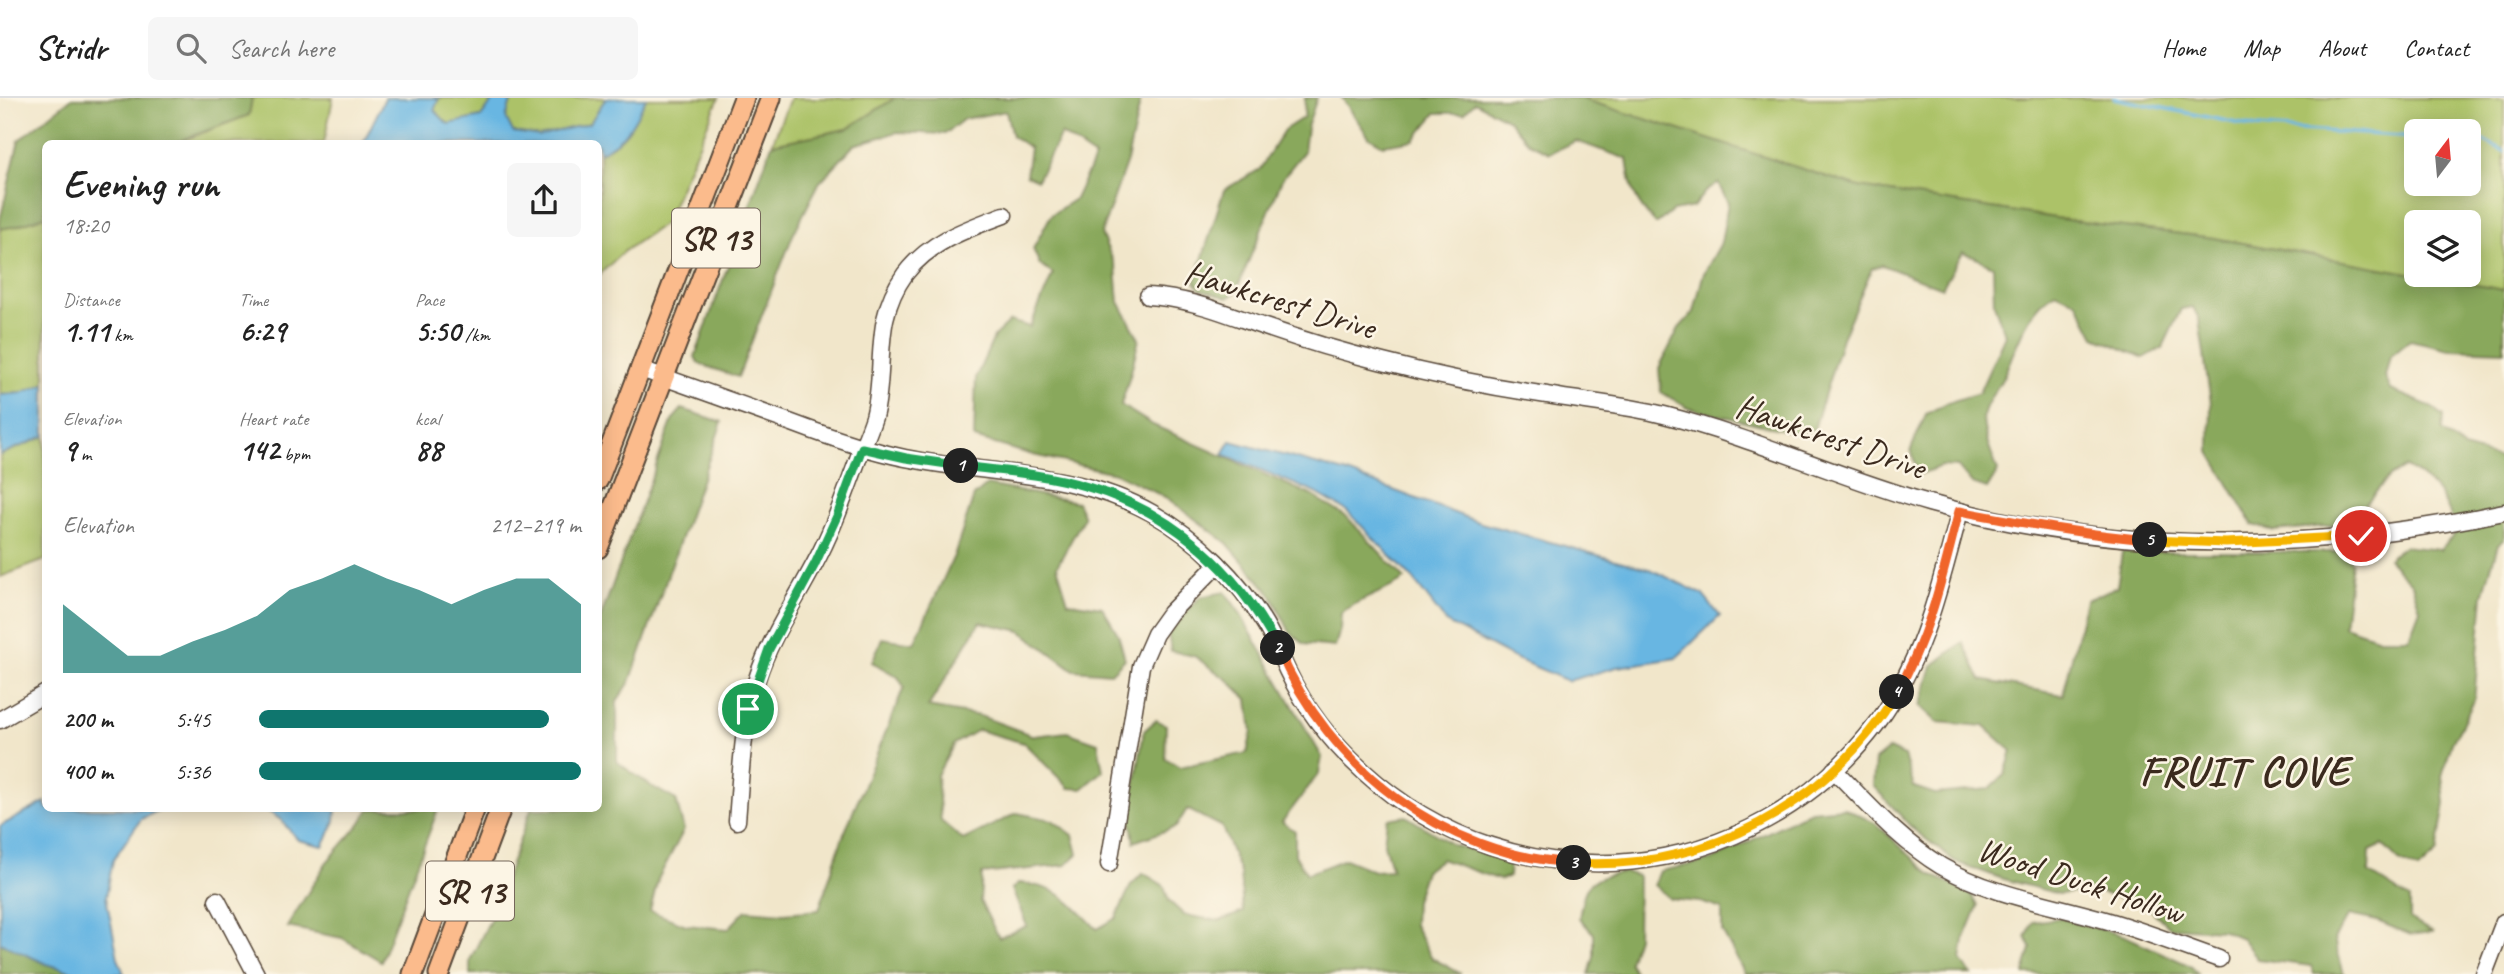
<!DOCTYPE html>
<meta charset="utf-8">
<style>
:root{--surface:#fff;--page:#f6f6f6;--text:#222;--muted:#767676;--line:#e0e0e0;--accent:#0f766e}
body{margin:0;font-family:Caveat,sans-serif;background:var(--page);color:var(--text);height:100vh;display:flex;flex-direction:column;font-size:26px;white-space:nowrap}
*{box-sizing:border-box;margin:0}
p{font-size:23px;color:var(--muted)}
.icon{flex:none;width:38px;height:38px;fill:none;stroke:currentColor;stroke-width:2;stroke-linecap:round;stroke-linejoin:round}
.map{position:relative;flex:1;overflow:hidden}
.drawer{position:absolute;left:42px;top:42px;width:560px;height:672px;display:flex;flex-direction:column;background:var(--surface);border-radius:10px;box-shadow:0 4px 18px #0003}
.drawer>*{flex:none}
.needle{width:46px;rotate:16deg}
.tools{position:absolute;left:2404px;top:21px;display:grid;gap:14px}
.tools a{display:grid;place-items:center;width:77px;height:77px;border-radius:10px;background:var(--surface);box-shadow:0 4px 18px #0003;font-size:35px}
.pin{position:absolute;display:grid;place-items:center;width:60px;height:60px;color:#fff;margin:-30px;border:4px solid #fff;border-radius:50%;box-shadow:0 2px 7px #0007}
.km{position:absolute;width:35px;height:35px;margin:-18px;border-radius:50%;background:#222;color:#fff;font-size:19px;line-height:35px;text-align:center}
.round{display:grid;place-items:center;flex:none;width:74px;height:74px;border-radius:10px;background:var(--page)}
.head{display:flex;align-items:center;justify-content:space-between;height:119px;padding:0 21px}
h1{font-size:38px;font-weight:800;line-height:52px}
.figures{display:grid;grid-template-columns:repeat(3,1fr);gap:10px;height:119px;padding:7px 21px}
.figures div{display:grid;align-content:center}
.figures b{font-size:30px;font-weight:800}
.figures small{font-size:19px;font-weight:400}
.figures p{font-size:19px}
.chart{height:196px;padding:14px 21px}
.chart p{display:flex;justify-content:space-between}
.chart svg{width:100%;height:126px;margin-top:7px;fill:var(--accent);opacity:.7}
ul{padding:0 21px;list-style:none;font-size:23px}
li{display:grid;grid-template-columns:112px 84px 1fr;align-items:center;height:52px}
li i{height:18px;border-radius:9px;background:var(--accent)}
header{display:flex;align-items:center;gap:42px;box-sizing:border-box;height:98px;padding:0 35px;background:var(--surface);border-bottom:2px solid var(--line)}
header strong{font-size:33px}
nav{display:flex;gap:38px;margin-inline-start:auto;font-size:24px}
.search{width:490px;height:63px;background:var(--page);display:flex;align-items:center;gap:18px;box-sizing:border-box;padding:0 24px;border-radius:10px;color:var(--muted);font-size:26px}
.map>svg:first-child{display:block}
</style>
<header>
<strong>Stridr</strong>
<div class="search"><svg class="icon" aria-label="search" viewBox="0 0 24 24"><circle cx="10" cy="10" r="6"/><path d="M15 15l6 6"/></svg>Search here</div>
<nav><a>Home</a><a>Map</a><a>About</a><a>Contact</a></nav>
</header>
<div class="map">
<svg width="2504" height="876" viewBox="0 0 2504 876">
<rect width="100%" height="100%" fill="#fcf5e5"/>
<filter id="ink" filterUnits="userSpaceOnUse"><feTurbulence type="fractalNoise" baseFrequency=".0143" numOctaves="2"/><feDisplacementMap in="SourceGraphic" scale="14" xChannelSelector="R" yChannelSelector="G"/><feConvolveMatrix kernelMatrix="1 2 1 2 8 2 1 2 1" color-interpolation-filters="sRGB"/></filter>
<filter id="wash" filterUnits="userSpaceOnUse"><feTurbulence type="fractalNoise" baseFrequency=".00686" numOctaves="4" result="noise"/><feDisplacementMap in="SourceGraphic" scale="28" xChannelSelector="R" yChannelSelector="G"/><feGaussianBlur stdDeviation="1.57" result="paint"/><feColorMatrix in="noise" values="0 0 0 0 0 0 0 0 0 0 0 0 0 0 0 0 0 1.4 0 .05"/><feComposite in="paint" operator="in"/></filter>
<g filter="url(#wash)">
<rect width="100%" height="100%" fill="#f1e6ca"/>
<!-- green -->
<g fill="#acc267" stroke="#747642" stroke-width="2" fill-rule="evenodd">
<polygon points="252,0 333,0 324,45 174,46 249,17"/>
<polygon points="439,0 495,0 481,19 448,26 434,12"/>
<polygon points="512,0 606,0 590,25 539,38 513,34 506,20"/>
<path d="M 646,0 L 719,0 L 665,125 L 623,154 L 599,177 L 599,55 C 626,42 633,27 646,0 Z"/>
<polygon points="790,0 895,0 847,31 772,46"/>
<path d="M 1579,0 L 2504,0 L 2504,192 L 2214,140 L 2074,123 L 1859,89 ZM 2417,33 L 2469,33 L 2469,86 L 2417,86 ZM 2417,124 L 2469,124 L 2469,177 L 2417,177 Z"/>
<polygon points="45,118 45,286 21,295 0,297 0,131 16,128"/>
<polygon points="45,338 45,462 0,479 0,357"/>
</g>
<!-- forest -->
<g fill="#89a85c" stroke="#62693d" stroke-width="2">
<polygon points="72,0 252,0 249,17 174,45 46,46 45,118 16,128 0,131 0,122 19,42"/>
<path d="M 895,0 L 1141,0 L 1127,63 L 1101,136 L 1116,169 L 1119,204 L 1139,241 L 1130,278 L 1121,307 L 1153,327 L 1313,398 L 1347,419 L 1405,481 C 1384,495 1360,500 1341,515 L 1340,531 L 1335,549 L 1304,546 L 1290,534 L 1271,496 L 1227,445 L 1167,400 L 1115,375 L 1033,357 L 974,340 L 976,279 L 995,237 L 1010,223 L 1030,229 L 1053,176 L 1040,167 L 1033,151 L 1051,117 L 1075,101 L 1095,59 L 1061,36 L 1037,82 L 1026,77 L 1030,50 L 1012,38 L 1006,13 L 964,21 L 945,36 L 897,34 L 854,47 L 819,85 L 793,137 L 738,279 L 699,266 L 695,259 L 772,46 L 847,31 Z"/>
<polygon points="1305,0 1317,0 1307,29 1304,53 1282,81 1236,194 1228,200 1200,191 1195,184 1224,92 1260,71 1284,32 1304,19"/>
<path d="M 1342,0 L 1579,0 L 1859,89 L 2074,123 L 2214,140 L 2504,192 L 2504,253 L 2450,251 L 2410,242 L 2390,258 L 2385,279 L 2391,292 L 2430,308 L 2443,318 L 2442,333 L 2463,350 L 2500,360 L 2504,356 L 2504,441 L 2498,446 L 2483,497 L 2474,603 L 2452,645 L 2442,678 L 2445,705 L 2437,755 L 2418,772 L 2399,763 L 2383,747 L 2370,753 L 2369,775 L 2410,801 L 2410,821 L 2432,834 L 2411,837 L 2377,823 L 2349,817 L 2334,841 L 2344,876 L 2314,876 L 2311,868 L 2257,861 L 2242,840 L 2223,832 L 2169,829 L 2148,809 L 2097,793 L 2059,796 L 2003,781 L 1956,764 L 1913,731 L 1873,688 L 1875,662 L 1889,651 L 1904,658 L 1914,689 L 1935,696 L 1989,691 L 2005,676 L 2012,653 L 1984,628 L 1937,624 L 1920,608 L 1932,568 L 1963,544 L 1981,582 L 2063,597 L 2086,502 L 2117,489 L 2122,454 L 2341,454 L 2352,464 L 2344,528 L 2379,540 L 2409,540 L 2420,511 L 2412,486 L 2388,461 L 2403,448 L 2440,452 L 2457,434 C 2446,402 2436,385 2406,369 L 2388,380 L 2348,426 L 2274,433 L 2253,427 L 2210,354 L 2211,306 L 2199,221 L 2193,209 L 2181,211 L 2163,249 L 2144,260 L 2095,239 L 2077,204 L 2056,194 C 2025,211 2017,251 2002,281 C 1997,291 1986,304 1984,315 C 1980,330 1993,359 1998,373 L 1987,391 L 1972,386 L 1958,369 L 1941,368 L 1918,377 L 1911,351 L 1926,316 L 1947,305 L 1979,295 L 2005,237 L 1994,206 L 1993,168 L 1963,154 L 1942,190 L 1882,167 L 1872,170 L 1842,240 L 1814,331 L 1801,336 L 1688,310 L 1661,294 L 1659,270 L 1679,230 L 1694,214 L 1703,177 L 1721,145 L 1728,105 L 1718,85 L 1705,94 L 1693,109 L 1673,113 L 1656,126 C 1634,103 1631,92 1627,61 L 1576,43 L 1549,55 L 1527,44 L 1509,22 L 1475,4 L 1464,15 L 1436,15 L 1414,42 L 1383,47 L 1369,39 Z"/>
<path d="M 682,311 L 722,324 L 630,584 L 617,603 L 617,664 L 651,688 L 676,702 L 684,732 L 658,781 L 650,813 L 686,827 L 728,831 L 746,812 L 784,815 L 819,812 L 842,741 L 904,589 L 898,579 L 872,564 L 882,540 L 914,545 L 954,458 L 974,398 L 987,387 L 1077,404 L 1084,419 L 1057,468 L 1068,504 L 1102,509 L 1118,536 L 1125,561 L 1111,575 L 1074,572 L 1021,533 L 980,524 L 928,609 L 980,618 L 1034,638 L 1067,634 L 1098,645 L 1103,673 L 1082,691 L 1069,690 L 1024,645 L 978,632 L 954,646 L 937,677 L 941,723 L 963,742 L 1017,715 L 1052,722 L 1073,737 L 1078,756 L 1066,767 L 982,776 L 980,803 L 999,840 L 1027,828 L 1012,791 L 1019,785 C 1061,789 1069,803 1097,831 L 1116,820 L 1131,787 L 1143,775 L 1164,788 L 1169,803 L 1184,817 L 1220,823 L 1243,814 L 1240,775 L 1222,729 L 1187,711 L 1176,729 L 1134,744 L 1130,718 L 1144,633 L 1156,622 L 1166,627 L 1165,660 L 1180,669 L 1247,655 L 1252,633 L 1248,602 L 1229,583 L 1194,558 L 1171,553 L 1168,535 L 1200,499 L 1225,494 L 1238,512 L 1322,659 L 1319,675 L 1282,724 L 1295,733 L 1295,757 L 1307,776 L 1345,761 L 1374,773 L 1392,772 L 1384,746 L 1387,721 L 1406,718 L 1453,747 L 1510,763 L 1509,778 L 1500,782 L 1441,761 L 1425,773 L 1415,803 L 1414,827 L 1432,860 L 1461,876 L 470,876 L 470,862 L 492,818 L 531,711 L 598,710 L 599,524 L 673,321 Z"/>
<polygon points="1844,710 1875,725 1930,776 1972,797 1978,808 1964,842 1961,862 1971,876 1745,876 1722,833 1722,811 1700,804 1670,801 1654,787 1660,773 1712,762 1811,713"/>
<polygon points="369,711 438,711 381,863 342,840 287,829 326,765 360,726"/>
<path d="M 1624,774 L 1638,778 L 1637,839 L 1629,864 L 1635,876 L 1589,876 L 1594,859 L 1594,836 L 1579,820 C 1586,783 1586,782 1624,774 Z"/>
<polygon points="2059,820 2125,838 2191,868 2198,876 2024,876 2031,850 2026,839 2033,824"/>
<polygon points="0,845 47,866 80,876 0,876"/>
</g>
<!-- water -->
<g fill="#68b6e2" stroke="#527080" stroke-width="2">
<path d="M 385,0 L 439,0 L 434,12 L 448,26 L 481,19 L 495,0 L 512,0 L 506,20 L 513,34 L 539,38 L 590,25 L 606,0 L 646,0 C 634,26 625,42 599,55 L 598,46 L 363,45 Z"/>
<polygon points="45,286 45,338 0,357 0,297 21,295"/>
<polygon points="1231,343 1345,374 1481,425 1652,472 1702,496 1720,518 1676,560 1617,569 1568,583 1512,559 1447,525 1413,481 1347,413 1316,395 1223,356"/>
<polygon points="45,704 46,710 161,711 141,721 113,762 106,799 118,860 124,876 80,876 47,866 0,845 0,728"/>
<polygon points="265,711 336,711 335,723 323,748 298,742 281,722"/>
</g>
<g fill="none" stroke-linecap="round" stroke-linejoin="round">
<!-- stream -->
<g stroke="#68b6e2" stroke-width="3.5">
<polyline points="2114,0 2256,29 2417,39"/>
<polyline points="2469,42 2485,43 2504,53"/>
</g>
</g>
</g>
<g filter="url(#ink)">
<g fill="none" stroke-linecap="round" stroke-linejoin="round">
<defs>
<g id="minor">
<path d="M 1148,198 C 1189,200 1224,215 1262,228 C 1302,242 1342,254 1383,264 C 1436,278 1492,289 1547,297 C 1586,304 1626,307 1664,317 C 1755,340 1840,380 1929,405 C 2116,458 2315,454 2504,414"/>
<path d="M 641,271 C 691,289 741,307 792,325 C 829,339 866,352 905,360 C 988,377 1075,372 1152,415 C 1198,441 1238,481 1265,526 C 1274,541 1280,557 1287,572 C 1305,610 1332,645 1363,673 C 1516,813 1753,791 1878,624 C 1924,561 1940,487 1960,413"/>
<polyline points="0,622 46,595"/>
<path d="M 1834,672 C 1868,706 1900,743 1941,768 C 1989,796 2045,805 2098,820 C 2139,831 2179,847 2219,861"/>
<path d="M 737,723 C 741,675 742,627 757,581 C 770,540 794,505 814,467 C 832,434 844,399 857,364 C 862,349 869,335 874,319 C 887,269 871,223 905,176 C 930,143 967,131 1004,117"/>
<polyline points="1109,766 1141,568 1155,536 1170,515 1218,466"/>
<polyline points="217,802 256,876"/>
<polyline points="2484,876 2504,824"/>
</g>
<g id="major">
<polyline points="598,382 744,0"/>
<polyline points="598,450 771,0"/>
<polyline points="413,876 475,710"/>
<polyline points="439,876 501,710"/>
</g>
</defs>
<!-- minor casing -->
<use href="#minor" stroke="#564638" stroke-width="19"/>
<!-- major casing -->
<use href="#major" stroke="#564638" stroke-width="23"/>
<!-- minor -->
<use href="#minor" stroke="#fff" stroke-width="16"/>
<!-- major -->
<use href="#major" stroke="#fbbb8c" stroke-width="19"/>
</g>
</g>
<g fill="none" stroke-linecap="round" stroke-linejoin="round" filter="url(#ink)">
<defs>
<polyline id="split-1" points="748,611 769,551 815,466 837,418 862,350 906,360 961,368"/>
<path id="split-2" d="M 961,368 C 1003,373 1047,376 1088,389 C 1173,414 1237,472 1278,550"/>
<path id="split-3" d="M 1278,550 C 1328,669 1443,758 1574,765"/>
<path id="split-4" d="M 1574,765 C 1705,773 1830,707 1897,594"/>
<path id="split-5" d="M 1897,594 C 1930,537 1943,476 1959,413 C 2023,425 2086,437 2150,442"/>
<polyline id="split-6" points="2150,442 2226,445 2361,438"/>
</defs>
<!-- split-1 casing -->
<use href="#split-1" stroke="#fff" stroke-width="14"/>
<!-- split-2 casing -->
<use href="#split-2" stroke="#fff" stroke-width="14"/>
<!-- split-3 casing -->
<use href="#split-3" stroke="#fff" stroke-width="14"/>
<!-- split-4 casing -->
<use href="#split-4" stroke="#fff" stroke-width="14"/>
<!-- split-5 casing -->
<use href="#split-5" stroke="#fff" stroke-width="14"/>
<!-- split-6 casing -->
<use href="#split-6" stroke="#fff" stroke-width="14"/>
<!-- split-1 -->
<use href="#split-1" stroke="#22a559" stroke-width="9"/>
<!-- split-2 -->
<use href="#split-2" stroke="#22a559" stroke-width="9"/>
<!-- split-3 -->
<use href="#split-3" stroke="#f0652b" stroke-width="9"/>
<!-- split-4 -->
<use href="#split-4" stroke="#f5b400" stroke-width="9"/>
<!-- split-5 -->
<use href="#split-5" stroke="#f0652b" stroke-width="9"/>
<!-- split-6 -->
<use href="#split-6" stroke="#f5b400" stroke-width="9"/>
</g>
<g text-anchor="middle" stroke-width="5" stroke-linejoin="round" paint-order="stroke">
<!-- shield labels -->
<g fill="#fcf5e5" stroke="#75675a" stroke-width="2">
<rect x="672" y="110.5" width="88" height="59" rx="5"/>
<rect x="426" y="763.5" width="88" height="59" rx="5"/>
</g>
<g font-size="33" font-weight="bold" fill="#3b2a1e">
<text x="716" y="152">SR 13</text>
<text x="470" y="805">SR 13</text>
</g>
<!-- street labels -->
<g font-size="35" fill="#3b2a1e" stroke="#fcf5e5">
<text transform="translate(1280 201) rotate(17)" y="12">Hawkcrest Drive</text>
<text transform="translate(1831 338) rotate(19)" y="12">Hawkcrest Drive</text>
<text transform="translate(2081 782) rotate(18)" y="12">Wood Duck Hollow</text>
</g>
<!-- district labels -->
<g font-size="42" font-weight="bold" letter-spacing="2" fill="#3b2a1e" stroke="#fcf5e5">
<text x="2245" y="687">FRUIT COVE</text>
</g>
</g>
</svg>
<div class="tools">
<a><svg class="needle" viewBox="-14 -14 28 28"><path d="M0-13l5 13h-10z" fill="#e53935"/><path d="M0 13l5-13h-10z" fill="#767676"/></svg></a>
<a><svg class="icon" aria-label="layers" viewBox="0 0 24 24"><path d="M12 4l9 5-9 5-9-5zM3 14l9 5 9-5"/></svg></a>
</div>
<div class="pin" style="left:748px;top:611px;background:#1e9e55"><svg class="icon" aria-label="arrive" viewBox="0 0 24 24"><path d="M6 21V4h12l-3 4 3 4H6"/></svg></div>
<div class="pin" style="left:2361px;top:438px;background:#d93025"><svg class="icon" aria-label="check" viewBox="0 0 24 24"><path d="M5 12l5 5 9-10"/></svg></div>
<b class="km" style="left:961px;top:368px">1</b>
<b class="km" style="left:1278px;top:550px">2</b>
<b class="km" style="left:1574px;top:765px">3</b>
<b class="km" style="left:1897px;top:594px">4</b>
<b class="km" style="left:2150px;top:442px">5</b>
<section class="drawer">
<div class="head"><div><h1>Evening run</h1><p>18:20</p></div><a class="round"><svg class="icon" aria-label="share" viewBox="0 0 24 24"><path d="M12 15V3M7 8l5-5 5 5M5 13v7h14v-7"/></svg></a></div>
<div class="figures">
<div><p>Distance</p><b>1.11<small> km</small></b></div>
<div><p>Time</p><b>6:29</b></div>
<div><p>Pace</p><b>5:50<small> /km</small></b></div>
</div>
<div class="figures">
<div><p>Elevation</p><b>9<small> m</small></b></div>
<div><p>Heart rate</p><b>142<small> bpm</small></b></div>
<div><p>kcal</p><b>88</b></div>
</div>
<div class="chart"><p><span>Elevation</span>212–219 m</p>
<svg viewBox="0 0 160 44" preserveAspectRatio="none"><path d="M0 44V20L10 29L20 38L30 38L40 33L50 29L60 24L70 15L80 11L90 6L100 11L110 15L120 20L130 15L140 11L150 11L160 20V44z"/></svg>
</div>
<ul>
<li><b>200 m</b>5:45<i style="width:90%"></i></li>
<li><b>400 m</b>5:36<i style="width:100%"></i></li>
</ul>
</section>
</div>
